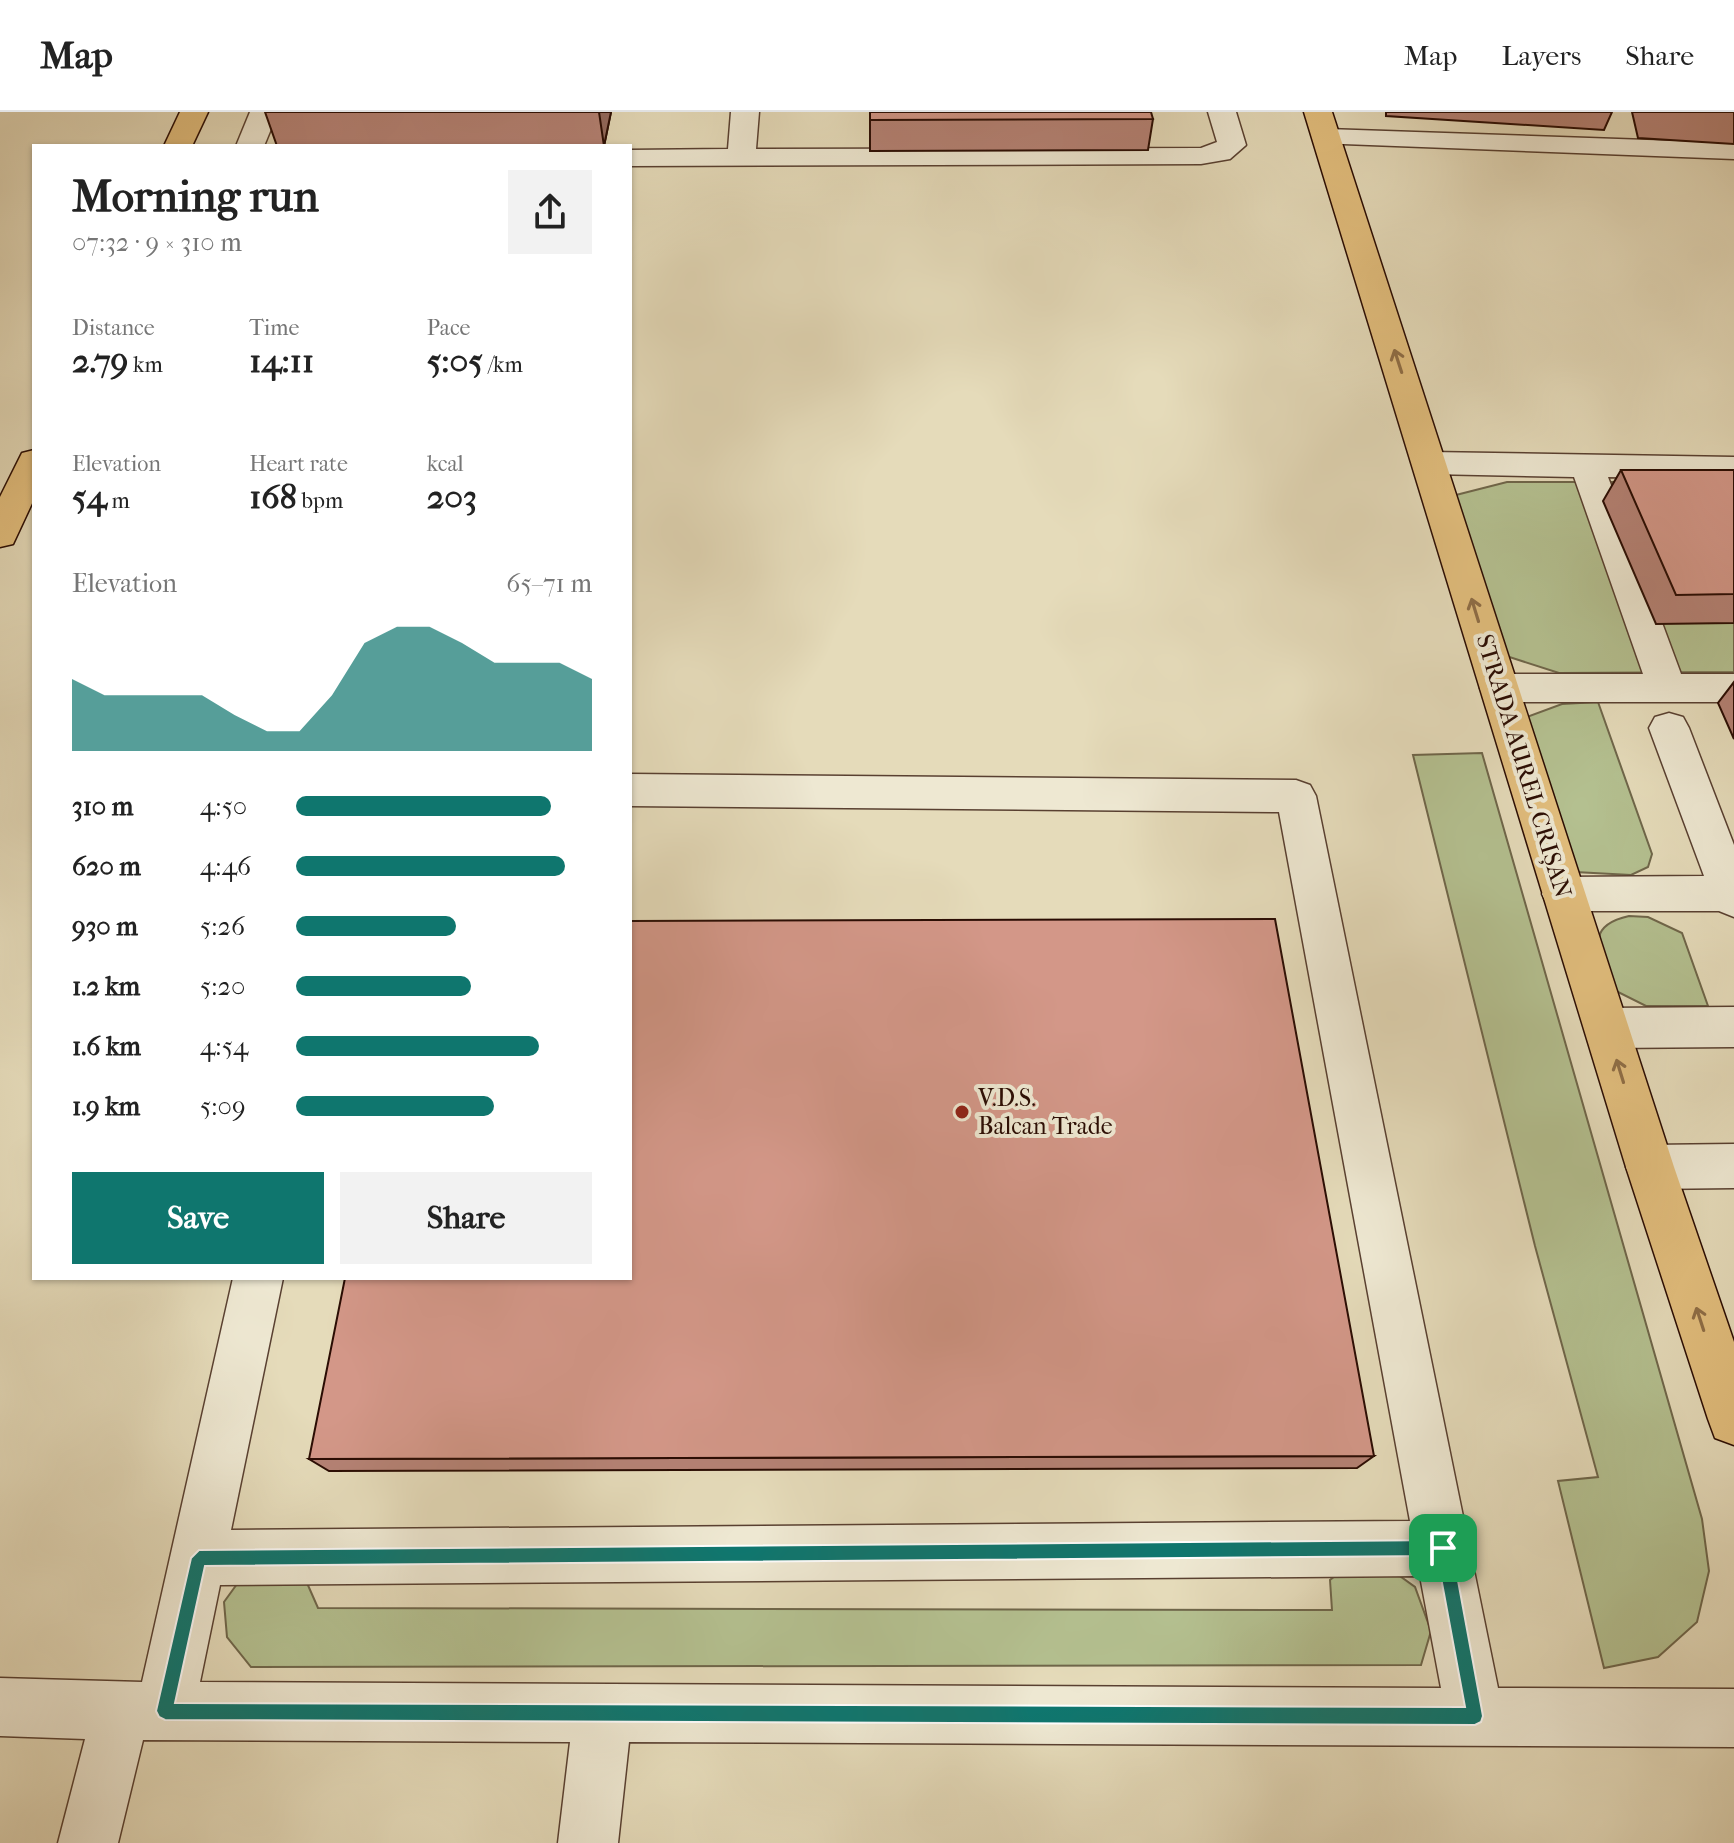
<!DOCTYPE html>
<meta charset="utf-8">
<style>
:root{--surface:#fff;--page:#f2f2f2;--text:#222;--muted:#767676;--line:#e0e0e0;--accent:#0f766e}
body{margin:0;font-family:"IM FELL French Canon",serif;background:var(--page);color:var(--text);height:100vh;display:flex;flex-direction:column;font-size:30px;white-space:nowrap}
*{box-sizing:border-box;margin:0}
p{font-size:26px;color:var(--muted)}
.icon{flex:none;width:44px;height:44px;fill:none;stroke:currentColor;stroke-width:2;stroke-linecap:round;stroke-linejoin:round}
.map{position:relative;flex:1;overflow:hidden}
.drawer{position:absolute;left:32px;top:32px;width:600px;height:1136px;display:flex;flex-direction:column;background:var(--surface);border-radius:0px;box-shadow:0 2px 6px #0004}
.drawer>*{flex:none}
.pin{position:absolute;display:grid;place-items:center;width:68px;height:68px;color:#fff;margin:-34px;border-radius:16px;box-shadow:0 4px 12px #0006}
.round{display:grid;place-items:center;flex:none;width:84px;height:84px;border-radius:0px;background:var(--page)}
.head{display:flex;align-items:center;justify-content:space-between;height:136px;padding:0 40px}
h1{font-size:44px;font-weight:700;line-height:60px}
.stats{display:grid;grid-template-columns:repeat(3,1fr);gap:12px;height:136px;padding:8px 40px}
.stats div{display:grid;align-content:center}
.stats b{font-size:34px;font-weight:700}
.stats small{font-size:22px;font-weight:400}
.stats p{font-size:22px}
.chart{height:224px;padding:16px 40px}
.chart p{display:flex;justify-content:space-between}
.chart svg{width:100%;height:144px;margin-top:8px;fill:var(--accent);opacity:.7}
.action{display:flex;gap:16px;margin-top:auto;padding:16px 40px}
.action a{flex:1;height:92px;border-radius:0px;background:var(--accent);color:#fff;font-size:32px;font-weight:700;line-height:92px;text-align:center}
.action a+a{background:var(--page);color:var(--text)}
ul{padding:0 40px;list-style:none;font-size:26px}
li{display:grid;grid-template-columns:128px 96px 1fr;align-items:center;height:60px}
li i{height:20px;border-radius:10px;background:var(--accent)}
header{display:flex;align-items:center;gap:48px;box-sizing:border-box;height:112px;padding:0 40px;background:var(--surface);border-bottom:2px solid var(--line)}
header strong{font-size:38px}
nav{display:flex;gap:44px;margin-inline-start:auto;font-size:28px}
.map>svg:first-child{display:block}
</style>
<header>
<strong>Map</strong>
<nav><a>Map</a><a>Layers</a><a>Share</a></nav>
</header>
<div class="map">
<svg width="1734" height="1731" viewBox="0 0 1734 1731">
<rect width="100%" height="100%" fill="#e5dbba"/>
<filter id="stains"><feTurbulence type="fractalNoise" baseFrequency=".0025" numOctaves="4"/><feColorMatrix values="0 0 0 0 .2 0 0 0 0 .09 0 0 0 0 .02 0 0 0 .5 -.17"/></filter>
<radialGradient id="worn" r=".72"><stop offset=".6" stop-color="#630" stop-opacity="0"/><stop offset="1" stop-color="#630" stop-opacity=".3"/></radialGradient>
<!-- green -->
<g fill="#b4c090" stroke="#6f664a" stroke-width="2">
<polygon points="1507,370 1734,370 1734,560 1559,561 1500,542 1452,384"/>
<polygon points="1598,590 1652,742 1648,755 1631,763 1575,760 1524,606 1562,592"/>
<polygon points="1482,641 1702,1407 1709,1459 1697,1510 1658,1545 1604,1556 1558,1369 1598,1365 1535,1134 1413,643"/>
<path d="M 1629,804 L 1648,805 L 1682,821 L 1708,894 L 1646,894 L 1614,878 C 1602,843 1580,815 1629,804 Z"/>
<polygon points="1350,1452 1383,1452 1415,1475 1431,1519 1421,1553 251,1555 227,1525 224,1490 245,1461 307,1471 318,1496 1332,1498 1330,1468"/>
</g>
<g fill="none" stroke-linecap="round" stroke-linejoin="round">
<defs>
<g id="minor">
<polygon points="250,0 278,0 264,34 236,34"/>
<polygon points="731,0 759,0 756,37 1201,36 1217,30 1208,0 1236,0 1246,33 1230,47 1201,52 630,54 630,38 728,37"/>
<polygon points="1327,17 1734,31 1734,47 1317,31 1313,25 1317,19"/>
<polygon points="1430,340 1734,345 1734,367 1608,365 1681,562 1734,562 1734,590 1499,590 1485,586 1480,576 1485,566 1499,562 1643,562 1574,365 1430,362 1418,359 1413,351 1418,343"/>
<polygon points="1669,601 1683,605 1689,616 1734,733 1734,805 1719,799 1563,799 1548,794 1542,782 1548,770 1563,765 1704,764 1649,616 1655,605"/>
<path d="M 630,662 L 1296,668 L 1310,673 L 1316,684 L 1498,1576 L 1734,1577 L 1734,1635 L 629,1630 L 618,1731 L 558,1731 L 570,1630 L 143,1628 L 118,1731 L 58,1731 L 85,1627 L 0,1624 L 0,1566 L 142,1570 L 233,1166 L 283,1166 L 231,1418 L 1410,1409 L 1279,700 L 630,694 ZM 1420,1464 L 1441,1576 L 200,1570 L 220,1473 Z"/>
<polygon points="1734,895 1734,935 1607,936 1591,930 1585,916 1591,902 1607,896"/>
<polygon points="1734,1032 1734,1076 1650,1077 1633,1071 1626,1055 1633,1039 1650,1033"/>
</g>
<g id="major">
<polygon points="180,0 208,0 192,34 164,34"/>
<polygon points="1304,0 1332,0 1674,1055 1734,1230 1734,1333 1715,1326 1708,1307 1626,1055"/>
<polygon points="34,338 34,387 13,432 0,435 0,385 22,341"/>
</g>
</defs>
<!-- minor casing -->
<use href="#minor" stroke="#594031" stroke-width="3"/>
<!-- major casing -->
<use href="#major" stroke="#2a0c03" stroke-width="3"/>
<!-- minor -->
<use href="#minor" fill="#eee8d2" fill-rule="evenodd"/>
<!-- major -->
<use href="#major" fill="#e2be7d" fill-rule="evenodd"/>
</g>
<!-- wall -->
<g fill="#b58275" stroke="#2a0c03" stroke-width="2">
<polygon points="265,0 611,0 604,34 277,34"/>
<polygon points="870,0 1153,7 1148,38 870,39"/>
<polygon points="1386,0 1612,0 1604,18 1386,4"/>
<polygon points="1632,0 1734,0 1734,32 1638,26"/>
<polygon points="1621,358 1734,358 1734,511 1656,512 1603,389"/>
<polygon points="1734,570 1734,627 1718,591"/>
<polygon points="1374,1344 1357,1356 329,1359 309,1347"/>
</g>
<!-- shaded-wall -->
<polygon fill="#946a5f" stroke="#2a0c03" stroke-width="2" points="599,0 611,0 604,34"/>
<!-- building -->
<g fill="#d39788" stroke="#2a0c03" stroke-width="2">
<polygon points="870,0 1151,0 1153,7 870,8"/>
<polygon points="1621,358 1734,358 1734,482 1676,483"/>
<polygon points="1275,807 1374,1344 309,1347 345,1166 630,1166 630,809"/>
</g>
<!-- one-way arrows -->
<defs><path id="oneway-shaft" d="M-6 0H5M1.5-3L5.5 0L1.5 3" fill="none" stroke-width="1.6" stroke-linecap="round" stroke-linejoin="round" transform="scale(2)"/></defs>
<g stroke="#8f6e46">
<use href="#oneway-shaft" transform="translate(1398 249) rotate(-108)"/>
<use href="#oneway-shaft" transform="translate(1475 498) rotate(-107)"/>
<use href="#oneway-shaft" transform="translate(1620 959) rotate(-107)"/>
<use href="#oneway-shaft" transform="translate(1700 1207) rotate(-108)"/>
</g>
<!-- route -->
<path fill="#0f766e" stroke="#fff" stroke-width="2" fill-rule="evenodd" d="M 1443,1428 L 1452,1436 L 1483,1604 L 1481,1610 L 1475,1613 L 165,1608 L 159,1605 L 156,1599 L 191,1446 L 199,1438 ZM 1437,1444 L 1465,1595 L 175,1591 L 205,1454 Z"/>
<!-- markers -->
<circle fill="#8f2418" stroke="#eee8d2" stroke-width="3" cx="962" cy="1000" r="8"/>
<g text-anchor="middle" stroke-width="8" stroke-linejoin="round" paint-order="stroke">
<!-- street labels -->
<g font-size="24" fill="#2a0c03" stroke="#eee8d2">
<text transform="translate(1524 654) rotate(73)" y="8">STRADA AUREL CRIȘAN</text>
</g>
<!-- poi labels -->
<g font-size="24" fill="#2a0c03" stroke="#eee8d2" text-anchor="start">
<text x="978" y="994">V.D.S.<tspan x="978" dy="28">Balcan Trade</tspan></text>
</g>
</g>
<rect width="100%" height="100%" filter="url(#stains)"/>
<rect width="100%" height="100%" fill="url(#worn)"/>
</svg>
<div class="pin" style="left:1443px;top:1436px;background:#1e9e55"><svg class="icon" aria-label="arrive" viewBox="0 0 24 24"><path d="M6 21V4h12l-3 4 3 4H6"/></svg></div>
<section class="drawer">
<div class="head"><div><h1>Morning run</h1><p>07:32 · 9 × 310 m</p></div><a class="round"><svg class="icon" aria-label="share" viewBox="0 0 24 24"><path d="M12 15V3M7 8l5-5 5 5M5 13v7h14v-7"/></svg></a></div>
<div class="stats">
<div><p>Distance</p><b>2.79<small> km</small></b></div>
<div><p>Time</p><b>14:11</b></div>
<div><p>Pace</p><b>5:05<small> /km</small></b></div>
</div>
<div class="stats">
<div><p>Elevation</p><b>54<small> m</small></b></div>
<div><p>Heart rate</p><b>168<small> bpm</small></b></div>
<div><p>kcal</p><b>203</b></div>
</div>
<div class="chart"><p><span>Elevation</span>65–71 m</p>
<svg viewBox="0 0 160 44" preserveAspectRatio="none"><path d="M0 44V22L10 27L20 27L30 27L40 27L50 33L60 38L70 38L80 27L90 11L100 6L110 6L120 11L130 17L140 17L150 17L160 22V44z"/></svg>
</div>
<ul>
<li><b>310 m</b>4:50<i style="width:86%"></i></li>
<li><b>620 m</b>4:46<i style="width:91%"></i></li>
<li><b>930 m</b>5:26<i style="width:54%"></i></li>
<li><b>1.2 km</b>5:20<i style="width:59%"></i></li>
<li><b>1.6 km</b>4:54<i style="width:82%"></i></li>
<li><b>1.9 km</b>5:09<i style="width:67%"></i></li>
</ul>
<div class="action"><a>Save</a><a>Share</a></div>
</section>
</div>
